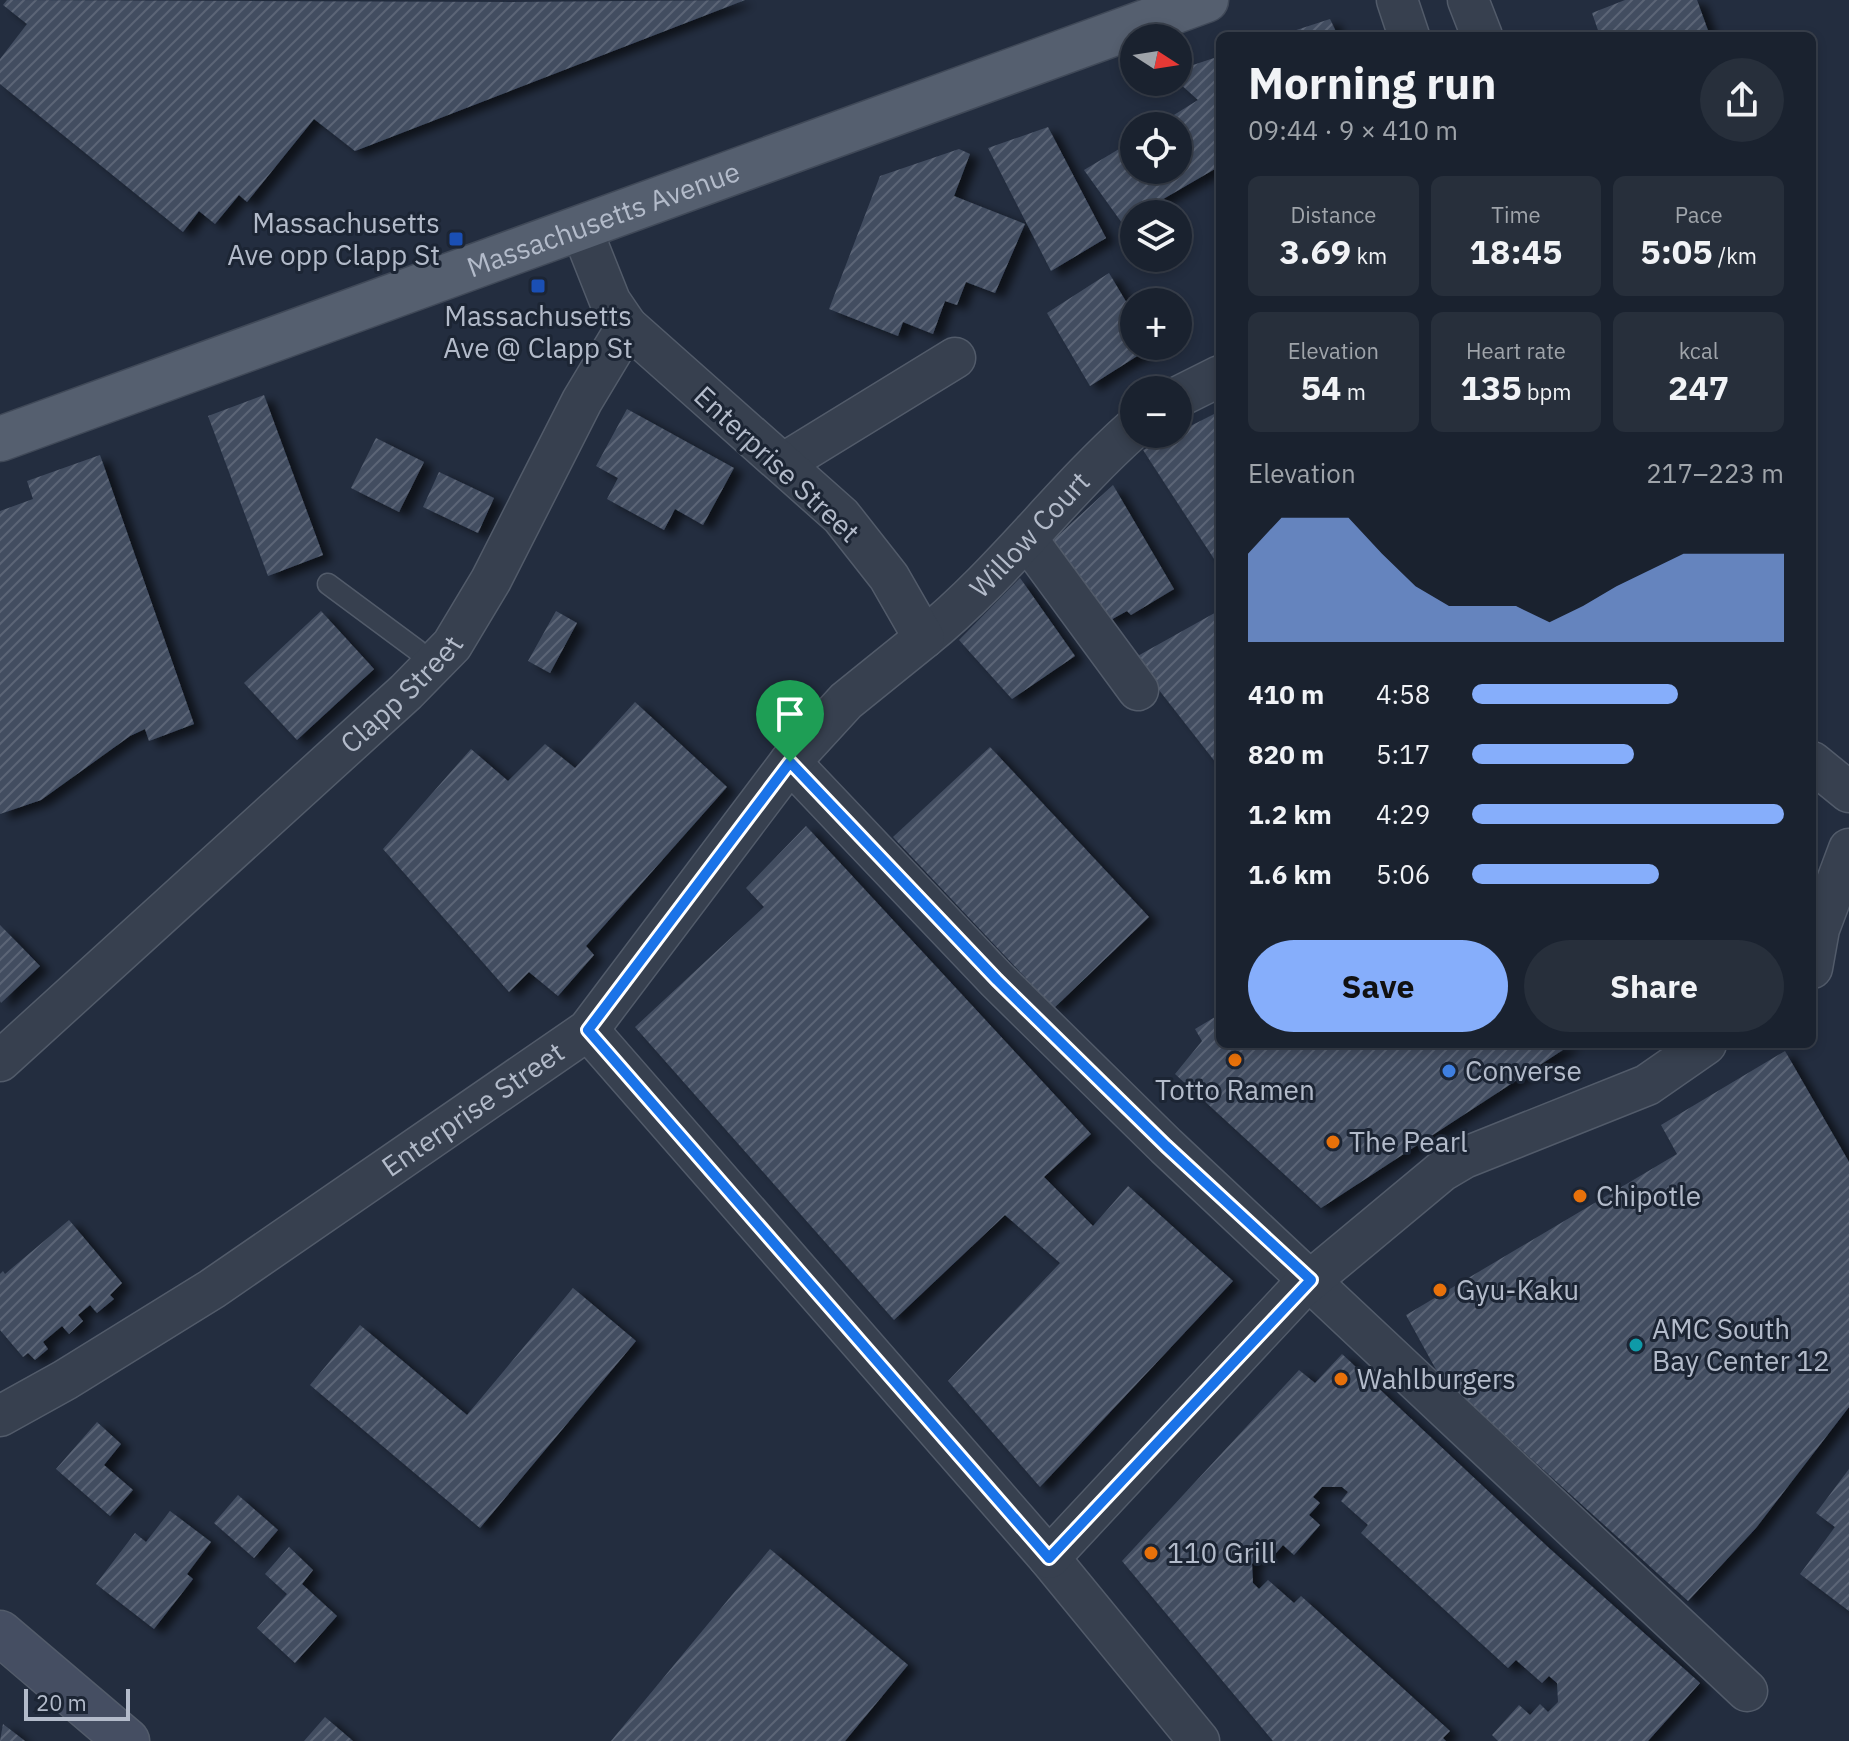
<!DOCTYPE html>
<meta charset="utf-8">
<style>
:root{--surface:#1a222f;--page:#272f3b;--text:#f1f3f6;--muted:#9fa4aa;--line:#383f4b;--accent:#86aefb}
body{margin:0;font-family:"IBM Plex Sans",sans-serif;background:var(--page);color:var(--text);height:100vh;display:flex;flex-direction:column;font-size:30px;white-space:nowrap}
*{box-sizing:border-box;margin:0}
p{font-size:26px;color:var(--muted)}
.icon{flex:none;width:44px;height:44px;fill:none;stroke:currentColor;stroke-width:2;stroke-linecap:round;stroke-linejoin:round}
.map{position:relative;flex:1;overflow:hidden}
.side{position:absolute;left:1216px;top:32px;width:600px;height:1016px;display:flex;flex-direction:column;background:var(--surface);border-radius:12px;box-shadow:0 4px 12px #0003,0 0 0 2px var(--line)}
.side>*{flex:none}
.needle{width:52px;rotate:102deg}
.controls{position:absolute;left:1120px;top:24px;display:grid;gap:16px}
.controls a{display:grid;place-items:center;width:72px;height:72px;border-radius:50%;background:var(--surface);box-shadow:0 4px 12px #0003,0 0 0 2px var(--line);font-size:40px}
.scale{position:absolute;left:24px;bottom:20px;width:106px;box-sizing:border-box;padding-left:8px;border:4px solid #b3bbca;border-top:0;font-size:22px;line-height:28px;white-space:nowrap;color:#b3bbca;-webkit-text-stroke:6px #1c2534;paint-order:stroke}
.pin{position:absolute;display:grid;place-items:center;width:68px;height:68px;color:#fff;margin:-82px -34px;border-radius:50% 50% 50% 0;rotate:-45deg;box-shadow:0 0 8px #0007}
.pin .icon{rotate:45deg}
.round{display:grid;place-items:center;flex:none;width:84px;height:84px;border-radius:42px;background:var(--page)}
.overview{display:flex;align-items:center;justify-content:space-between;height:136px;padding:0 32px}
h1{font-size:44px;font-weight:700;line-height:60px}
.figures{display:grid;grid-template-columns:repeat(3,1fr);gap:12px;height:136px;padding:8px 32px}
.figures div{display:grid;align-content:center;border-radius:12px;background:var(--page);text-align:center}
.figures b{font-size:34px;font-weight:700}
.figures small{font-size:22px;font-weight:400}
.figures p{font-size:22px}
.chart{height:224px;padding:16px 32px}
.chart p{display:flex;justify-content:space-between}
.chart svg{width:100%;height:144px;margin-top:8px;fill:var(--accent);opacity:.7}
.action{display:flex;gap:16px;margin-top:auto;padding:16px 32px}
.action a{flex:1;height:92px;border-radius:48px;background:var(--accent);color:#111;font-size:32px;font-weight:700;line-height:92px;text-align:center}
.action a+a{background:var(--page);color:var(--text)}
ul{padding:0 32px;list-style:none;font-size:26px}
li{display:grid;grid-template-columns:128px 96px 1fr;align-items:center;height:60px}
li i{height:20px;border-radius:10px;background:var(--accent)}
.map>svg:first-child{display:block}
</style>
<div class="map">
<svg width="1849" height="1741" viewBox="0 0 1849 1741">
<defs>
<pattern id="building-hatch" width="6" height="6" patternUnits="userSpaceOnUse" patternTransform="scale(2)"><rect width="6" height="6" fill="#424d61"/><path d="M-1 1l2-2M0 6l6-6M5 7l2-2" fill="none" stroke="#5b6576"/></pattern>
<filter id="shadow"><feDropShadow dx="9" dy="5" stdDeviation="4" flood-color="#0009"/></filter>
</defs>
<rect width="100%" height="100%" fill="#232d3f"/>
<!-- building -->
<g fill="url(#building-hatch)" filter="url(#shadow)">
<polygon points="7,0 512,2 745,0 355,151 314,119 247,202 239,195 215,224 199,211 183,232 0,84 0,59 27,24 3,5"/>
<polygon points="1625,0 1697,0 1710,36 1600,36 1592,13"/>
<polygon points="1330,19 1338,36 1281,36 1281,35"/>
<polygon points="1220,56 1220,166 1122,223 1084,170 1134,140 1134,170 1178,170 1178,126 1156,126 1198,100 1178,82 1178,70"/>
<polygon points="1048,127 1106,238 1051,271 988,148"/>
<polygon points="959,149 970,154 954,196 1025,224 995,293 966,282 957,305 945,301 933,334 903,322 898,336 829,309 880,176"/>
<polygon points="1109,273 1134,315 1134,346 1153,346 1090,386 1047,313"/>
<polygon points="264,395 323,555 268,576 208,416"/>
<polygon points="627,409 734,468 703,525 675,509 664,530 607,499 618,478 596,466"/>
<polygon points="1220,411 1220,568 1143,450"/>
<polygon points="376,438 424,462 399,512 351,488"/>
<polygon points="100,455 194,724 149,741 145,729 130,736 41,800 0,814 0,511 33,499 27,481"/>
<polygon points="439,472 494,498 478,533 423,507"/>
<polygon points="1113,485 1174,589 1131,615 1127,611 1107,622 1050,543"/>
<polygon points="1020,578 1075,656 1012,699 959,640"/>
<polygon points="1220,610 1220,768 1134,658"/>
<polygon points="321,611 374,669 297,740 244,683"/>
<polygon points="556,611 577,623 550,673 528,661"/>
<polygon points="635,702 727,787 586,946 594,955 558,996 529,972 509,992 383,849 471,749 508,781 545,744 575,768"/>
<polygon points="990,747 1149,917 1054,1008 893,837"/>
<polygon points="806,826 1091,1134 1044,1177 1093,1226 1128,1186 1233,1281 1040,1487 948,1381 1060,1263 1005,1215 894,1320 635,1027 764,907 746,888"/>
<polygon points="0,925 40,966 1,1003 0,1001"/>
<polygon points="1220,1014 1220,1044 1572,1044 1321,1208 1175,1074 1202,1041 1195,1029"/>
<polygon points="1785,1051 1849,1162 1849,1407 1756,1528 1688,1601 1439,1375 1406,1315 1677,1154 1661,1125"/>
<polygon points="69,1220 122,1283 110,1295 114,1299 97,1313 90,1305 78,1315 83,1321 69,1334 62,1326 43,1342 48,1349 35,1360 28,1353 23,1357 0,1330 0,1274 3,1271 5,1274"/>
<polygon points="573,1288 636,1341 480,1528 310,1385 360,1325 467,1415"/>
<polygon points="1342,1354 1549,1548 1700,1683 1648,1741 1498,1741 1492,1735 1519,1705 1530,1715 1540,1704 1548,1712 1558,1702 1557,1683 1549,1676 1542,1683 1516,1660 1508,1668 1361,1533 1368,1525 1341,1501 1348,1492 1342,1487 1322,1487 1313,1497 1320,1503 1309,1515 1320,1525 1294,1555 1283,1545 1271,1559 1263,1552 1252,1564 1253,1583 1259,1589 1268,1580 1294,1603 1301,1596 1450,1731 1443,1738 1446,1741 1273,1741 1122,1561 1299,1370 1315,1383"/>
<polygon points="97,1422 121,1444 104,1465 133,1490 110,1516 56,1469"/>
<polygon points="1849,1469 1849,1611 1800,1574 1835,1527 1816,1513"/>
<polygon points="238,1495 278,1530 254,1558 214,1523"/>
<polygon points="170,1511 211,1542 187,1574 193,1579 154,1629 96,1584 135,1533 146,1542"/>
<polygon points="289,1547 313,1570 302,1584 337,1616 295,1663 257,1628 287,1594 265,1574"/>
<polygon points="770,1549 908,1665 845,1741 611,1741"/>
<polygon points="325,1717 353,1741 304,1741"/>
<polygon points="3,1724 25,1741 0,1741"/>
</g>
<g fill="none" stroke-linecap="round" stroke-linejoin="round">
<defs>
<polyline id="lane" points="328,584 417,650 430,667"/>
<g id="street">
<polyline points="1397,0 1409,36"/>
<polyline points="1468,0 1482,36"/>
<polyline points="1178,397 1220,376"/>
<polyline points="784,463 955,358"/>
<polyline points="1027,539 1138,690"/>
<path id="s1" d="M 924,638 C 1001,576 1060,494 1134,428"/>
<polyline points="790,762 997,980 1166,1146 1747,1691"/>
<polyline points="1812,762 1849,792"/>
<polyline points="1812,968 1819,929 1849,849"/>
<polyline points="588,1030 1049,1558 1199,1741"/>
<path id="s2" d="M 0,1061 L 406,692 L 452,645 L 491,580 L 582,401 L 627,326 L 610,301 L 581,228"/>
<path id="s3" d="M 0,1416 L 65,1380 L 212,1289 L 588,1030 L 790,762 L 846,701 L 924,638 L 889,577 L 841,516 L 627,326"/>
<polyline points="1049,1558 1299,1290 1442,1171 1464,1158 1647,1085 1706,1044"/>
</g>
<polyline id="secondary" points="0,1633 127,1741"/>
<g id="primary">
<path id="s4" d="M 0,439 L 1206,0"/>
</g>
</defs>
<!-- lane casing -->
<use href="#lane" stroke="#525b6a" stroke-width="23"/>
<!-- street casing -->
<use href="#street" stroke="#525b6a" stroke-width="43"/>
<!-- secondary casing -->
<use href="#secondary" stroke="#525b6a" stroke-width="47"/>
<!-- primary casing -->
<use href="#primary" stroke="#404958" stroke-width="47"/>
<!-- lane -->
<use href="#lane" stroke="#37404f" stroke-width="20"/>
<!-- street -->
<use href="#street" stroke="#37404f" stroke-width="40"/>
<!-- secondary -->
<use href="#secondary" stroke="#454e62" stroke-width="44"/>
<!-- primary -->
<use href="#primary" stroke="#555f6f" stroke-width="44"/>
</g>
<g fill="none" stroke-linecap="round" stroke-linejoin="round">
<defs>
<polygon id="route" points="790,762 997,980 1166,1146 1311,1280 1049,1558 588,1030"/>
</defs>
<!-- route casing -->
<use href="#route" stroke="#fff" stroke-width="16"/>
<!-- route -->
<use href="#route" stroke="#1a73e8" stroke-width="10"/>
</g>
<!-- markers -->
<g fill="#1a4fb4" stroke="#1c2534" stroke-width="3">
<rect x="448" y="231" width="16" height="16" rx="4"/>
<rect x="530" y="278" width="16" height="16" rx="4"/>
</g>
<g fill="#e8710a" stroke="#1c2534" stroke-width="3">
<circle cx="1235" cy="1060" r="8"/>
<circle cx="1333" cy="1142" r="8"/>
<circle cx="1580" cy="1196" r="8"/>
<circle cx="1440" cy="1290" r="8"/>
<circle cx="1341" cy="1379" r="8"/>
<circle cx="1151" cy="1553" r="8"/>
</g>
<circle fill="#3f7fe0" stroke="#1c2534" stroke-width="3" cx="1449" cy="1071" r="8"/>
<circle fill="#0f9aa8" stroke="#1c2534" stroke-width="3" cx="1636" cy="1345" r="8"/>
<g text-anchor="middle" stroke-width="6" stroke-linejoin="round" paint-order="stroke">
<!-- street labels -->
<g font-size="28" fill="#b3bbca" stroke="#1c2534">
<text dy="10" stroke="none"><textPath href="#s4" startOffset="642">Massachusetts Avenue</textPath></text>
<text transform="translate(777 464) rotate(43)" y="10">Enterprise Street</text>
<text dy="10" stroke="none"><textPath href="#s1" startOffset="148">Willow Court</textPath></text>
<text dy="10" stroke="none"><textPath href="#s2" startOffset="544">Clapp Street</textPath></text>
<text dy="10" stroke="none"><textPath href="#s3" startOffset="564">Enterprise Street</textPath></text>
</g>
<!-- poi labels -->
<g font-size="28" fill="#b3bbca" stroke="#1c2534" text-anchor="start">
<text x="440" y="233" text-anchor="end">Massachusetts<tspan x="440" dy="32">Ave opp Clapp St</tspan></text>
<text x="538" y="326" text-anchor="middle">Massachusetts<tspan x="538" dy="32">Ave @ Clapp St</tspan></text>
<text x="1465" y="1081">Converse</text>
<text x="1235" y="1100" text-anchor="middle">Totto Ramen</text>
<text x="1349" y="1152">The Pearl</text>
<text x="1596" y="1206">Chipotle</text>
<text x="1456" y="1300">Gyu-Kaku</text>
<text x="1652" y="1339">AMC South<tspan x="1652" dy="32">Bay Center 12</tspan></text>
<text x="1357" y="1389">Wahlburgers</text>
<text x="1167" y="1563">110 Grill</text>
</g>
</g>
</svg>
<div class="controls">
<a><svg class="needle" viewBox="-14 -14 28 28"><path d="M0-13l5 13h-10z" fill="#e53935"/><path d="M0 13l5-13h-10z" fill="#9fa4aa"/></svg></a>
<a><svg class="icon" aria-label="locate" viewBox="0 0 24 24"><circle cx="12" cy="12" r="6"/><path d="M12 2v4M12 18v4M2 12h4M18 12h4"/></svg></a>
<a><svg class="icon" aria-label="layers" viewBox="0 0 24 24"><path d="M12 4l9 5-9 5-9-5zM3 14l9 5 9-5"/></svg></a>
<a>+</a>
<a>−</a>
</div>
<div class="scale">20 m</div>
<div class="pin" style="left:790px;top:762px;background:#1e9e55"><svg class="icon" aria-label="arrive" viewBox="0 0 24 24"><path d="M6 21V4h12l-3 4 3 4H6"/></svg></div>
<section class="side">
<div class="overview"><div><h1>Morning run</h1><p>09:44 · 9 × 410 m</p></div><a class="round"><svg class="icon" aria-label="share" viewBox="0 0 24 24"><path d="M12 15V3M7 8l5-5 5 5M5 13v7h14v-7"/></svg></a></div>
<div class="figures">
<div><p>Distance</p><b>3.69<small> km</small></b></div>
<div><p>Time</p><b>18:45</b></div>
<div><p>Pace</p><b>5:05<small> /km</small></b></div>
</div>
<div class="figures">
<div><p>Elevation</p><b>54<small> m</small></b></div>
<div><p>Heart rate</p><b>135<small> bpm</small></b></div>
<div><p>kcal</p><b>247</b></div>
</div>
<div class="chart"><p><span>Elevation</span>217–223 m</p>
<svg viewBox="0 0 160 44" preserveAspectRatio="none"><path d="M0 44V17L10 6L20 6L30 6L40 17L50 27L60 33L70 33L80 33L90 38L100 33L110 27L120 22L130 17L140 17L150 17L160 17V44z"/></svg>
</div>
<ul>
<li><b>410 m</b>4:58<i style="width:66%"></i></li>
<li><b>820 m</b>5:17<i style="width:52%"></i></li>
<li><b>1.2 km</b>4:29<i style="width:100%"></i></li>
<li><b>1.6 km</b>5:06<i style="width:60%"></i></li>
</ul>
<div class="action"><a>Save</a><a>Share</a></div>
</section>
</div>
